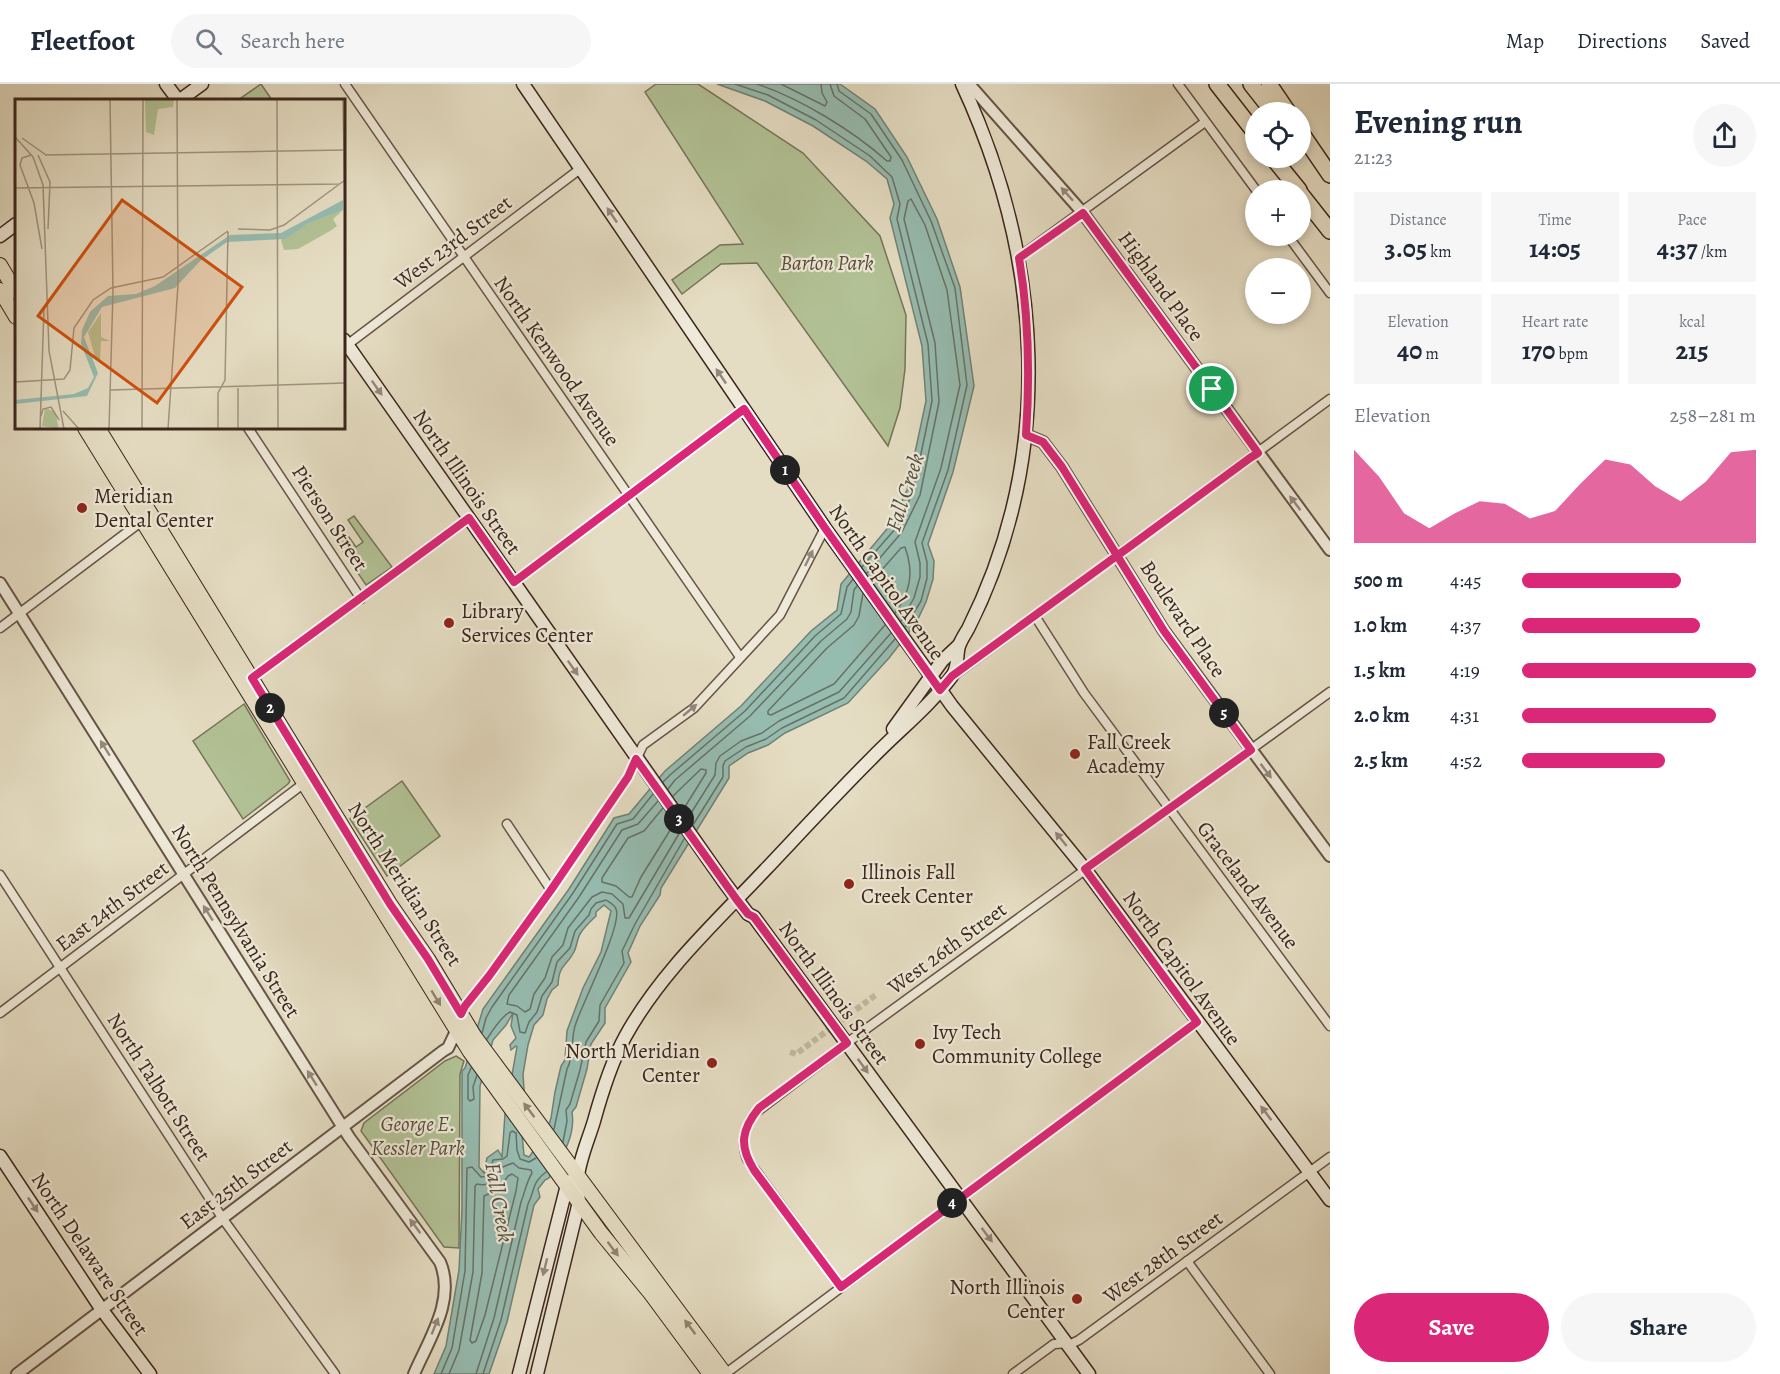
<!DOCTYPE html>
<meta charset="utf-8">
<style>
:root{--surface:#fff;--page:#f6f6f7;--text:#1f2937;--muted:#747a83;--line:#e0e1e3;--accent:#db2777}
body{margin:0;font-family:Alegreya,serif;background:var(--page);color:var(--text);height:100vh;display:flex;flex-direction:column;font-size:22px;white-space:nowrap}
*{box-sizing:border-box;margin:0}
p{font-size:20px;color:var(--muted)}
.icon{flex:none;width:33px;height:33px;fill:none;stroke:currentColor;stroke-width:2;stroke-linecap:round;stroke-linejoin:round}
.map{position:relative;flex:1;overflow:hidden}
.details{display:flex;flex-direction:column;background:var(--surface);width:450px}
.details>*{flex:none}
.buttons{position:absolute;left:1245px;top:18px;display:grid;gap:12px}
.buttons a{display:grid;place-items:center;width:66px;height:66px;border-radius:50%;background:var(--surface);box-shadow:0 3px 9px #0003;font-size:30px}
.pin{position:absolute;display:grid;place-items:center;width:51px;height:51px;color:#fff;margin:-26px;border:3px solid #fff;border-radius:50%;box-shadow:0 2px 6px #0007}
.km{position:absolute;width:30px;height:30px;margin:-15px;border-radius:50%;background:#222;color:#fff;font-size:16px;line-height:30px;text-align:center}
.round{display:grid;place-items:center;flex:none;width:63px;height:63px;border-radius:32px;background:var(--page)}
.head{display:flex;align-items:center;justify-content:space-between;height:102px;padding:0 24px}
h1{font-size:33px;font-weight:600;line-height:45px}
.figures{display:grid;grid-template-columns:repeat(3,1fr);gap:9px;height:102px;padding:6px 24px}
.figures div{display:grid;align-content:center;border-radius:0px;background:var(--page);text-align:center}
.figures b{font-size:26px;font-weight:600}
.figures small{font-size:16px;font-weight:400}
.figures p{font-size:16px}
.chart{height:168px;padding:12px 24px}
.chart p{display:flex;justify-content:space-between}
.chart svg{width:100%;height:108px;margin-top:6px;fill:var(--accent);opacity:.7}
.action{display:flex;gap:12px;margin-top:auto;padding:12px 24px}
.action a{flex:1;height:69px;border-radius:36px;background:var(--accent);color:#fff;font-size:24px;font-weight:600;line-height:69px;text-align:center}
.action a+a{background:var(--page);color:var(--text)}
ul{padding:0 24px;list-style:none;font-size:20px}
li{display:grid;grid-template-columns:96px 72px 1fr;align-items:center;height:45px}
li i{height:15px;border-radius:8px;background:var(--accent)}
header{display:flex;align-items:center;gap:36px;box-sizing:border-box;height:84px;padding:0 30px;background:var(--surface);border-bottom:2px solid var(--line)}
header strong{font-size:28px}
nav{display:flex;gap:33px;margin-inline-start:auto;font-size:21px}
.search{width:420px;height:54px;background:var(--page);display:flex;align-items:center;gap:15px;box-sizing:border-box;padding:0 21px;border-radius:33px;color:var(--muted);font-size:22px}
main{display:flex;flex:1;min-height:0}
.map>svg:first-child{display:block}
</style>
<header>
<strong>Fleetfoot</strong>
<div class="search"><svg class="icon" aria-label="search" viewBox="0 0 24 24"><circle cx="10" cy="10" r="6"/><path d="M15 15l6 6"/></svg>Search here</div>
<nav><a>Map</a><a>Directions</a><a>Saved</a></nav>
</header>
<main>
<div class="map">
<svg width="1330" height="1290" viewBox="0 0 1330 1290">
<rect width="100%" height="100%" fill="#e5ddc3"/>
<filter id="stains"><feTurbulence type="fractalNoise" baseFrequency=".00333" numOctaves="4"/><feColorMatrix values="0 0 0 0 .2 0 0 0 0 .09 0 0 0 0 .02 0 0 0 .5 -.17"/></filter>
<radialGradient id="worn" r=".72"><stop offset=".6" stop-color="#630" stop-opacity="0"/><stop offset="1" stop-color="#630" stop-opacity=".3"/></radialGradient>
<!-- green -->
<g fill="#b2c296" stroke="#767459" stroke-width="1.5">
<polygon points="261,0 272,16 238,16"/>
<polygon points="656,0 698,0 803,69 880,152 906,231 905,285 900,324 888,362 757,179 721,180 682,210 672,196 720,161 743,160 645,8"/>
<polygon points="354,432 392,483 366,501 339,461 349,453 356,463 363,458 348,436"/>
<polygon points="244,620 290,697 288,700 243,735 193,657"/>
<polygon points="402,697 440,752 387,792 350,735"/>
<polygon points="456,972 464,977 460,990 459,1164 444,1163 361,1047 364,1039 445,977"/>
</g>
<!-- water -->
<path fill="#96bcb0" stroke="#728075" stroke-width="1.5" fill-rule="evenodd" d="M 717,0 L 840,0 L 875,25 L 907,73 L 937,135 L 960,203 L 974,302 L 953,388 L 928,460 L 934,477 L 933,495 L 926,518 L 916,539 L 889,574 L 848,619 L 785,649 L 768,661 L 748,669 L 729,682 L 729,694 L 661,804 L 660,811 L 640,842 L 628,869 L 631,878 L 605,924 L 605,939 L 591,960 L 587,985 L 576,1023 L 572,1028 C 576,1053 561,1074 549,1094 L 545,1096 L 538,1105 L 540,1113 L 534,1121 L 507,1238 L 489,1290 L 434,1290 L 446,1262 L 459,1186 L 462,1125 L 462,987 L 465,984 L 483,925 L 569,805 L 614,734 L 629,730 L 665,687 L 741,622 L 811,547 L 837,526 L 841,500 L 891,440 L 907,406 L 926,317 L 922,262 L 890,134 L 894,120 L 887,95 L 866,77 L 813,42 L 765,17 ZM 604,821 L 611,827 L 601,868 L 583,904 L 567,947 L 565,976 L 561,982 L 555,1008 L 551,1034 L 546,1049 L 529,1073 L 524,1071 L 521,1040 L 525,1020 L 523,990 L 528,961 L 534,941 L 543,931 L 547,915 L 552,906 L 558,901 C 559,880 566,883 574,868 C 577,862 577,855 580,850 C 584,843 591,837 596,832 L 596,828 ZM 513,929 L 511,942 L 516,954 L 510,961 L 511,966 L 516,962 L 517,963 L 505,1030 L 502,1073 L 498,1066 L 487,1074 L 484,1089 L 479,1083 L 480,1002 L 493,956 L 506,941 Z"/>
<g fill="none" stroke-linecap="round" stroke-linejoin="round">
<!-- shore -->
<g stroke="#687166" stroke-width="1.5">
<polyline points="735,0 768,11 816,36 870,72 892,93 900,120 897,135 928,260 932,317 913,408 896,444 862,483"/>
<path d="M 757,0 C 801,15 852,46 887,77 L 890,77 L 891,73 L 865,35 L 834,12 L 830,0"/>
<polyline points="781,0 825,22 827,18 822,9 821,0"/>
<polyline points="837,0 839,7 871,30 902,76 931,137 955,204 967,301 948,386 922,459 927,478 927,494 921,517 905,543"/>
<polyline points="867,489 902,448 920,411 939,318 935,259 904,135 908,117 911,115 925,141 947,206 960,301 941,384 915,458 920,479 920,493 914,514 901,537"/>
<path d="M 872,497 L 901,464 L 905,463 C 914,488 911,507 895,529"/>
<polyline points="863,509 859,532 854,541 827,564 768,627 768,630 771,631 834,600 885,541"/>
<polyline points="663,698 670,691 745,627 815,552 841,530 847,503 853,495"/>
<polyline points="668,705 675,696 750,632 821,557 847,535 851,528 854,506 857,502"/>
<polyline points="673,712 701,685 706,686 706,689 683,726"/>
<polyline points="658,717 638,740 622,746 579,813 509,911 507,920 517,922 525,928 530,925 534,910 545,894 552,873 563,861 568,844 592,813 602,808 612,810 623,820 625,834 629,834 680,748"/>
<polyline points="663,724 644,747 628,754 602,794 602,798 616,802 629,813 632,813 641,793 674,740"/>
<polyline points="688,734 715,691 716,679 720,672 741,657 762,649 779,637 839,608 891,549"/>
<polyline points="693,741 723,693 723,682 725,677 746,663 766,655 782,644 844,614 895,555"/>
<polyline points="482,949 486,934 492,923 573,809 617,740 633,735 653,710"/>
<path d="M 487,955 C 492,947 501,933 510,928 L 517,931 L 520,948 L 525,949 L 529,938 L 537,928 L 542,912 L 552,898 L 557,878 L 570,864 L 575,847 L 589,831 L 591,825 L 596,819 L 606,816 C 609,818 615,821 616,825 C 623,840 582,920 576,939 C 570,954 575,971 567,985 L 554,1045"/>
<polyline points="471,984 468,991 468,1015 470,1017 474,1015 473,1003 477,991"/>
<polyline points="563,1058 567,1037 566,1026 570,1020 580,986 586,958 599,937 600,921 624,879 622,867 635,840 684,755"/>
<polygon points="512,1090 518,1094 516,1107 485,1231 476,1257 472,1259 470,1256 482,1189 484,1112 499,1105 508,1092"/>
<polyline points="441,1290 452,1264 465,1187 467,1084 472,1083 481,1093 489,1092 493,1076 503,1075 507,1072 510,1049 512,1047 516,1049 517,1066 520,1075 529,1078 536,1074"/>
<path d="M 449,1290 L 459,1266 L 473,1188 L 475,1102 L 477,1100 C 491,1103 496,1096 500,1084 L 513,1079 L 519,1084 L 531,1086 L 532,1089 C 526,1099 525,1108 521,1118 L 494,1234 L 476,1290"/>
<path d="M 483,1290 L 501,1236 L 528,1120 C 535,1106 532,1098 546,1088"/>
</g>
<!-- pedestrian-tunnel -->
<polyline stroke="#c3b8a2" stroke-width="6" stroke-dasharray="6 3" stroke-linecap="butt" points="790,968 796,970 877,910"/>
<defs>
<g id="minor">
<polyline points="345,0 740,573"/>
<polyline points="1178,0 1256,106"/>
<polyline points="1288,152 1330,209"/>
<polyline points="1019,173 1205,38"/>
<polyline points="347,261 580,85"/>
<polyline points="248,344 361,515"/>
<polyline points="514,498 744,325"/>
<polyline points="1035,532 1084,609 1330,942"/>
<polyline points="0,544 142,437"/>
<polyline points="953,592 1330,315"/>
<polyline points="252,594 469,434"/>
<polyline points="507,740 551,806"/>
<polyline points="0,791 223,1135 335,1290"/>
<polyline points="0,929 303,700"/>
<polyline points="461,930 465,922 489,892 551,806 628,693 643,661 694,624 780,531 825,444"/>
<polyline points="1187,1177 1270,1290"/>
<path d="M 841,1203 L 747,1075 C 741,1058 744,1045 754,1030 L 855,953 L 1330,608"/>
<polyline points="725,1290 1197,938"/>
<polyline points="1013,1290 1054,1260 1073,1259 1079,1256 1330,1073"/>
</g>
<g id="tertiary">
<polyline points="969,0 1083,129 1330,466"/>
<polyline points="1026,351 1043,358 1062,383 1164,547 1330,772"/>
<path d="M 0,499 L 349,1053 L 440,1178 C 456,1216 429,1255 414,1290"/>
<polyline points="17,1290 443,967 448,964 458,943"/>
</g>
<g id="secondary">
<polyline points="166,0 178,16"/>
<polyline points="523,0 825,444 923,581 952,622 1085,785 1330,1116"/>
<polyline points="180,16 202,0"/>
<polyline points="0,152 16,140"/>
<polyline points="344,256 724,798 748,830 754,833 1089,1290"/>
<polyline points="893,645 942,577 959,561"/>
<polyline points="0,1072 102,1226 150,1290"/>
<polyline points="519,1290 567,1101 570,1097"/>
<path d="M 537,1290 L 579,1118 C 578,1110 577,1101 578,1092 C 580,1074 589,1054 594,1037 C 602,1008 611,979 625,953 C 660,889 715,839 765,786 C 800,749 835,711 871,675 C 898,647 929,623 952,592 C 959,583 956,572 959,562 C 961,556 965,550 968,545 C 1056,370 1043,175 962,0"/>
</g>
<g id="primary">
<polyline points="0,181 16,208"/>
<polyline points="0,206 16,233"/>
<polyline points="85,344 470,968 601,1149 651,1210 710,1290"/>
<polyline points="98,344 390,820 428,875 475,953 725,1290"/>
</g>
<g id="motorway">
<polyline points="1217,0 1256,50"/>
<polyline points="1251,0 1273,28"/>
<polyline points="1269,0 1288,28"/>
<polyline points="1300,47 1330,91"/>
<polyline points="1273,74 1299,106"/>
<polyline points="1300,109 1330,147"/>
</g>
</defs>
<!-- minor casing -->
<use href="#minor" stroke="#665446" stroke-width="11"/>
<!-- tertiary casing -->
<use href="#tertiary" stroke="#665446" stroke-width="14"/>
<!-- secondary casing -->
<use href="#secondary" stroke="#3b261c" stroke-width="15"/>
<!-- primary casing -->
<use href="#primary" stroke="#3b261c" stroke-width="16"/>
<!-- motorway casing -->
<use href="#motorway" stroke="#3b261c" stroke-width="18"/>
<!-- minor -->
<use href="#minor" stroke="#eee9d8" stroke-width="8"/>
<!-- tertiary -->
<use href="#tertiary" stroke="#eee9d8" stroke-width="10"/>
<!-- secondary -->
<use href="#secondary" stroke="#eee9d8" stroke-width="12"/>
<!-- primary -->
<use href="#primary" stroke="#e5ddc3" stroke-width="14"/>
<!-- motorway -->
<use href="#motorway" stroke="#e5ddc3" stroke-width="15"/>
</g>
<!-- one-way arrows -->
<defs><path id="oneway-solid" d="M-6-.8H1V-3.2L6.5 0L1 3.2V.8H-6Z" transform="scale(1.5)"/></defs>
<g fill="#94887a">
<use href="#oneway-solid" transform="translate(1067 110) rotate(-132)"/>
<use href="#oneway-solid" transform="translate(612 131) rotate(-124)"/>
<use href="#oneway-solid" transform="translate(721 292) rotate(-124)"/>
<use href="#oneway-solid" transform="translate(377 304) rotate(55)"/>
<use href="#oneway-solid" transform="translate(1295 419) rotate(-127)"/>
<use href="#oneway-solid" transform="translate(809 474) rotate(-64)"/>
<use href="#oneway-solid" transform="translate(573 584) rotate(55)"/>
<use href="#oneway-solid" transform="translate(690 626) rotate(-40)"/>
<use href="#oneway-solid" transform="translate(105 664) rotate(-122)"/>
<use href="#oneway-solid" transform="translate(1266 687) rotate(53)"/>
<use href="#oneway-solid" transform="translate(1061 755) rotate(-129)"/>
<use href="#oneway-solid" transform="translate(208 829) rotate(-122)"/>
<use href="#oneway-solid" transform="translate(863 982) rotate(54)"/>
<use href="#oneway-solid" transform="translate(312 994) rotate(-122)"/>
<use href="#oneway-solid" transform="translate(1266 1029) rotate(-127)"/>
<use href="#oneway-solid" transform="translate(33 1121) rotate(56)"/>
<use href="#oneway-solid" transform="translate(415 1142) rotate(-127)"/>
<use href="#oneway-solid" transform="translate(987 1151) rotate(53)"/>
<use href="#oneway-solid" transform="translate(545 1183) rotate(104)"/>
<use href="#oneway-solid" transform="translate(435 1242) rotate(-68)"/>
</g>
<g fill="#908270">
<use href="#oneway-solid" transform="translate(436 914) rotate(59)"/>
<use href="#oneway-solid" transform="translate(529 1026) rotate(-127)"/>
<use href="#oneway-solid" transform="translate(613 1165) rotate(53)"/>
<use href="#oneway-solid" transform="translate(690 1243) rotate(-127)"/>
</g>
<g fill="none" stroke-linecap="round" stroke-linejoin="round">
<defs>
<path id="route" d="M 1212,305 L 1258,369 L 1250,374 L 1125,466 L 1111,476 L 952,592 L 940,606 L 825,444 L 744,325 L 514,498 L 469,434 L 252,594 L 390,820 L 428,875 L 461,930 L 465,922 L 489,892 L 551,806 L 628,693 L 636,675 L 737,816 L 748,830 L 754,833 L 847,959 L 759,1024 C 741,1046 739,1062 754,1086 L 841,1203 L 1197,938 L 1085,785 L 1251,666 L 1164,547 L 1062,383 L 1043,358 L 1026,351 C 1030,291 1029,233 1019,174 L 1083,129 L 1212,305"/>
</defs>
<!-- route casing -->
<use href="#route" stroke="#fff" stroke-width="12"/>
<!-- route -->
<use href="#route" stroke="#db2777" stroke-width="8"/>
</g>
<!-- markers -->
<g fill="#8f2418" stroke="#eee9d8" stroke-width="2">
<circle cx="82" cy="424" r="6"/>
<circle cx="449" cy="539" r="6"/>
<circle cx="1075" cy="670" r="6"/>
<circle cx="849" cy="800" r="6"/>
<circle cx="920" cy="960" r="6"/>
<circle cx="712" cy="979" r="6"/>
<circle cx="1077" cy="1215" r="6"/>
</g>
<g text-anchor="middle" stroke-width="4.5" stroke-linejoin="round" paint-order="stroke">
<!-- street labels -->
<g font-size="21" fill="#3b261c" stroke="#eee9d8">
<text transform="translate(453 158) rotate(-37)" y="7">West 23rd Street</text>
<text transform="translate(1161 202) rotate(54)" y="7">Highland Place</text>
<text transform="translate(557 277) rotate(55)" y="7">North Kenwood Avenue</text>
<text transform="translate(467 398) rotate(55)" y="7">North Illinois Street</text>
<text transform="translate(330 434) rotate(57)" y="7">Pierson Street</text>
<text transform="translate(887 498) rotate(55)" y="7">North Capitol Avenue</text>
<text transform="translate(1183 535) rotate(56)" y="7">Boulevard Place</text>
<text transform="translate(405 800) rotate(57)" y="7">North Meridian Street</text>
<text transform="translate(1248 801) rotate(53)" y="7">Graceland Avenue</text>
<text transform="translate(112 822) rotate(-37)" y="7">East 24th Street</text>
<text transform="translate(236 837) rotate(58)" y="7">North Pennsylvania Street</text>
<text transform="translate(947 864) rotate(-36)" y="7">West 26th Street</text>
<text transform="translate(1182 884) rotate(54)" y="7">North Capitol Avenue</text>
<text transform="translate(834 909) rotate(54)" y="7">North Illinois Street</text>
<text transform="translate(159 1003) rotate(57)" y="7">North Talbott Street</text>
<text transform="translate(236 1100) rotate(-37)" y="7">East 25th Street</text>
<text transform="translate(90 1170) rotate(56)" y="7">North Delaware Street</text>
<text transform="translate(1163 1173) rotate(-36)" y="7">West 28th Street</text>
</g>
<!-- park labels -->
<g font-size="21" font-style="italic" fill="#594d3a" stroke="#eee9d8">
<text x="827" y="186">Barton Park</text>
<text x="418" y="1047">George E.<tspan x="418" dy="24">Kessler Park</tspan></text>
</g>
<!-- poi labels -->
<g font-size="21" fill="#3b261c" stroke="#eee9d8" text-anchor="start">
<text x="94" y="419">Meridian<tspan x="94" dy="24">Dental Center</tspan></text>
<text x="461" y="534">Library<tspan x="461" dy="24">Services Center</tspan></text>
<text x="1087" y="665">Fall Creek<tspan x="1087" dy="24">Academy</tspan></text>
<text x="861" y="795">Illinois Fall<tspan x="861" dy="24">Creek Center</tspan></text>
<text x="932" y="955">Ivy Tech<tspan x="932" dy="24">Community College</tspan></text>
<text x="700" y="974" text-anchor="end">North Meridian<tspan x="700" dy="24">Center</tspan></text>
<text x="1065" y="1210" text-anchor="end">North Illinois<tspan x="1065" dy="24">Center</tspan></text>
</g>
<!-- water labels -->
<g font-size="22" font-style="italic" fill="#524c41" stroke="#eee9d8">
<text transform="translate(904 408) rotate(-72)" y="8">Fall Creek</text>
<text transform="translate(500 1118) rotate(80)" y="8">Fall Creek</text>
</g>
</g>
<!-- overview -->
<g transform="translate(15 15)">
<rect width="330" height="330" fill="#e5ddc3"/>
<path d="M 130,0 L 159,0 L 158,8 L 143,10 L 139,36 L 131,33 ZM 328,111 L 318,120 L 322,127 L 315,132 L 283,150 L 269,151 L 266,141 L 292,125 ZM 86,214 L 86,238 L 95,242 L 86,242 L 85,261 L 81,261 L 73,233 ZM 30,309 L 40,313 L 44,330 L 27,327 Z" fill="#b2c296"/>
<path d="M 328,101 L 328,111 L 292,125 L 270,140 L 212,143 L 185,162 L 160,189 L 87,208 L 69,238 L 83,274 L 72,297 L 0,305 L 0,301 L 59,295 L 73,289 L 79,278 L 66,245 L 67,231 L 75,213 L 93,197 L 121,195 L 140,187 L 215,136 L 266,134 Z" fill="#96bcb0"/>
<path fill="none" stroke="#a19480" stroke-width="1.5" d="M 262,0 L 263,330M 328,0 L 330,114M 0,38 L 18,58 L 28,86 L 34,252 L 49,330M 7,39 L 31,56M 16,56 L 7,59 L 5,66 L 19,104 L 27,150M 23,56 L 35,83 L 33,130M 30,56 L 330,51M 0,89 L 325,85M 223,130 L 255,131 L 269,126 L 330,81M 0,283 L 49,280 L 55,271 L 59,229 L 78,201 L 96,189 L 148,178 L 213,132M 223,289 L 223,330M 95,291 L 330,284M 48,312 L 64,330M 26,317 L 28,310 L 36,308 L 44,321M 25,330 L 29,208M 94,330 L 98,192 L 95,0M 127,330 L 128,0M 153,330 L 163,186 L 162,0M 203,330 L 203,294 L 210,281 L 213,133"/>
<path fill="#ce510e" fill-opacity="0.15" stroke="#ce510e" stroke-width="3" d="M 107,101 L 227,188 L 142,304 L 23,217 Z"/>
<rect width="330" height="330" fill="none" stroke="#3b261c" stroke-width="3"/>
</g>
<rect width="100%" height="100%" filter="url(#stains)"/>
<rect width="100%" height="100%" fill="url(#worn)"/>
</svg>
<div class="buttons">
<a><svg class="icon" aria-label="locate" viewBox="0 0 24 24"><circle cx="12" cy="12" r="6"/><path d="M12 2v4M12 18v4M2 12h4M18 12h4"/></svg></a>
<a>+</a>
<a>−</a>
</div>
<div class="pin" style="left:1212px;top:305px;background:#1e9e55"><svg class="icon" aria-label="arrive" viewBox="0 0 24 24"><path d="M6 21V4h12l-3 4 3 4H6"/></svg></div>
<b class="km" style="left:785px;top:386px">1</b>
<b class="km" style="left:270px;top:624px">2</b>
<b class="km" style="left:679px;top:735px">3</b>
<b class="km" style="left:952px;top:1119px">4</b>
<b class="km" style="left:1224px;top:629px">5</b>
</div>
<section class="details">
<div class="head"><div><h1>Evening run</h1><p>21:23</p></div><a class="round"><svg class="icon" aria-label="share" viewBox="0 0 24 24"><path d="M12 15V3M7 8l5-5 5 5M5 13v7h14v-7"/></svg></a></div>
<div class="figures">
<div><p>Distance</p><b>3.05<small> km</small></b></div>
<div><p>Time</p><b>14:05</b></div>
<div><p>Pace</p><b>4:37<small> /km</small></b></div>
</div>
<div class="figures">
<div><p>Elevation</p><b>40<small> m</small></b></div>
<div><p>Heart rate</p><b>170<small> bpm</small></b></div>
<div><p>kcal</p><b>215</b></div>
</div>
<div class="chart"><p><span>Elevation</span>258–281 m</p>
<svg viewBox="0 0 160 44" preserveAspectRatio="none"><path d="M0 44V6L10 17L20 32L30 38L40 32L50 27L60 28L70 34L80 31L90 20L100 10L110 12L120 21L130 27L140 19L150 7L160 6V44z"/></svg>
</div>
<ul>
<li><b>500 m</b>4:45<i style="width:68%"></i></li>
<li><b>1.0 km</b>4:37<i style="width:76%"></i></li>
<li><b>1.5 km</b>4:19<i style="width:100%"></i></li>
<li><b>2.0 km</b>4:31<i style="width:83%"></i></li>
<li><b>2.5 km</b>4:52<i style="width:61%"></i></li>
</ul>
<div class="action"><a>Save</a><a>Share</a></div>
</section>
</main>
